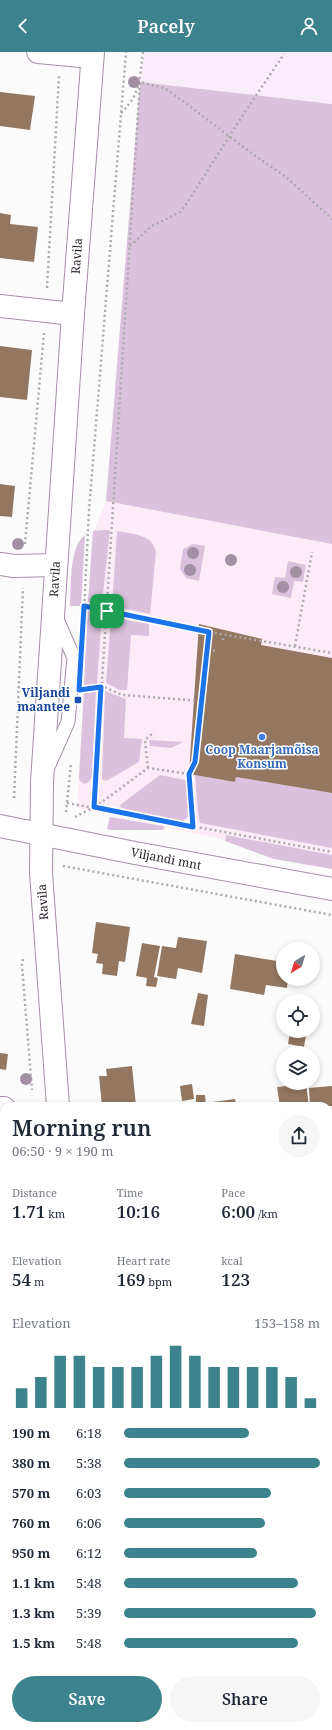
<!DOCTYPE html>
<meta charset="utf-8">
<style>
:root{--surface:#fff;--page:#f6f6f7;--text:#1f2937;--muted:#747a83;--accent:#3c838d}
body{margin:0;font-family:"Noto Serif",serif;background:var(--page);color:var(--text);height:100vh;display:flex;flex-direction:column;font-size:15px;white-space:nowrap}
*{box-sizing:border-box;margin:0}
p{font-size:13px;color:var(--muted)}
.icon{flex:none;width:22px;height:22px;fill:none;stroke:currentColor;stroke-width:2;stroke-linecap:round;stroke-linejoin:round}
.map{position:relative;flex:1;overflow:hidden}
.details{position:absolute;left:0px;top:1050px;width:332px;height:628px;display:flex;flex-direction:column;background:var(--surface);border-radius:12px 12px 0 0;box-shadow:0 2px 6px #0003}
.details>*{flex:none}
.needle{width:26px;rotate:218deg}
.controls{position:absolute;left:276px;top:890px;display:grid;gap:8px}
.controls a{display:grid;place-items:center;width:44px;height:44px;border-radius:50%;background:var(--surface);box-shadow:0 2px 6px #0003;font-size:20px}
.pin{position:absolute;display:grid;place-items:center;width:34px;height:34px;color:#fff;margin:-17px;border-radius:8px;box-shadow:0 2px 6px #0006}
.round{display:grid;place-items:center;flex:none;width:42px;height:42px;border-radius:21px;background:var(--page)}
.head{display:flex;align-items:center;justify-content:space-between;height:68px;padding:0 12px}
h1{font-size:22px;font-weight:600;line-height:30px}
.figures{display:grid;grid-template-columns:repeat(3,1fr);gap:6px;height:68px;padding:4px 12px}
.figures div{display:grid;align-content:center}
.figures b{font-size:17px;font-weight:600}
.figures small{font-size:11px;font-weight:400}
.figures p{font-size:11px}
.chart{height:112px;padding:8px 12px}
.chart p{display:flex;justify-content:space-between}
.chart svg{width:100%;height:72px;margin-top:4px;stroke:var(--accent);stroke-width:6}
.button{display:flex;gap:8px;margin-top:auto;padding:8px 12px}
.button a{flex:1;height:46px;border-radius:24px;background:var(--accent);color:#fff;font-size:16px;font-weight:600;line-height:46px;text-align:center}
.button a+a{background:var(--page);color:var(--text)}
ul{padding:0 12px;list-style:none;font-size:13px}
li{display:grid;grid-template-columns:64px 48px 1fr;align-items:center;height:30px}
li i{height:10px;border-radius:5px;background:var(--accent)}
header{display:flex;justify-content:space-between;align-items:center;height:52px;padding:0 12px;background:var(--accent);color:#fff;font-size:18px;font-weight:600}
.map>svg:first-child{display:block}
</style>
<header><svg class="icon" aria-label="back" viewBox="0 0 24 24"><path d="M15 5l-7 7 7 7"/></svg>Pacely<svg class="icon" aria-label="person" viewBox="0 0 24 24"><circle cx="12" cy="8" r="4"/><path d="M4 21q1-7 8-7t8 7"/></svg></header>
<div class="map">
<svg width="332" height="1678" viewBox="0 0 332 1678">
<rect width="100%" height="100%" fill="#fbfbfb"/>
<!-- commercial -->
<polygon fill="#fdecf8" points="106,449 332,492 332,811 77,756 92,484"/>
<!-- built -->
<polygon fill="#faedfb" points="144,0 332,0 332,52 140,30"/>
<!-- green -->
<g fill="#dbc1dd">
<polygon points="140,30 332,52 332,492 106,449"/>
<polygon points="106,478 110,478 102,552 88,550 93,479"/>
<path d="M 117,479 C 132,482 153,482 156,500 L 150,562 L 112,554 Z"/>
<path d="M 85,483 L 81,554 L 70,554 C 71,535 69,494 85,483 Z"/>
<polygon points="193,492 205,494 199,529 186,526 180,517 183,497"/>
<polygon points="288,509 306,513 303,530 294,529 291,546 272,542 275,525 285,526"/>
<polygon points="88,557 102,560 97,632 84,633"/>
<polygon points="111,565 149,572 149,584 131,583 127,638 120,638 106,631"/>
<polygon points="96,638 92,725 89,730 84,732 80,729 79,726 84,640"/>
<polygon points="105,639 126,647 124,686 142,687 139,710 106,729 102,727"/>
<polygon points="149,688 183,690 171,696 150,694"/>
<polygon points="160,723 186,728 190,760 187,766 182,769 121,756 120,753"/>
<polygon points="195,723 235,730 236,725 332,741 332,796 200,771 198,762"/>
<polygon points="110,765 163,774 165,776 162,778 111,778 107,777"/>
<polygon points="226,783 332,803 332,817 274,807 225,789"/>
<polygon points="332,1435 332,1521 328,1521 328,1436"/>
<polygon points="4,1464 4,1548 0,1549 0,1465"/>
</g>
<!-- building -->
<g fill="#937761">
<polygon points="0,40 35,44 30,78 0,74"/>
<polygon points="0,161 11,163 10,172 38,175 34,210 0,206"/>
<polygon points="0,294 32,298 27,348 0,345"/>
<polygon points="0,432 15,434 12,465 0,464"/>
<polygon points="199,572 262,587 261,593 332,606 332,741 236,725 235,730 189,722"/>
<polygon points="96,870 130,875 125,910 119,909 117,924 102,922 103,912 96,911 98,902 92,901"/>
<polygon points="178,885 207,889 202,921 178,916 176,927 157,924 162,894 176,896"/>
<polygon points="142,891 160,894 154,925 158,926 156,935 146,934 147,926 136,924"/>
<polygon points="235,902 283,910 283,927 288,927 287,936 266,933 264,943 230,937"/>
<polygon points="198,941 208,943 204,974 191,972"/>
<polygon points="290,980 306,983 304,995 288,992"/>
<polygon points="0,1001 8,1002 6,1018 0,1017"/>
<polygon points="132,1014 136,1054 102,1054 99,1024 107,1024 106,1017"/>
<polygon points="192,1032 194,1047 182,1049 180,1034"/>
<polygon points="306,1032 309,1054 280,1054 277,1035"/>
<polygon points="332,1034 332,1054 310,1054 309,1036"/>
<polygon points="196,1043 205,1043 206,1054 196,1054"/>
<polygon points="235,1047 236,1054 214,1054 213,1050"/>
<rect x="328" y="1076" width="4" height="30"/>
<polygon points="4,1104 4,1130 0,1130 0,1105"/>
<polygon points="332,1162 332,1192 328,1192 328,1163"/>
<rect x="0" y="1199" width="4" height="25"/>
<polygon points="332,1268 332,1305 328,1306 328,1269"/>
<rect x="0" y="1294" width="4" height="39"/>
<polygon points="0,1363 4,1363 4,1391 2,1391"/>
<rect x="328" y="1387" width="4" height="25"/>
<rect x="0" y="1398" width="4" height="32"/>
<polygon points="328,1554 332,1554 332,1587 328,1588"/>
<rect x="0" y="1664" width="4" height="10"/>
<rect x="158" y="1674" width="25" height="4"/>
<rect x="241" y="1674" width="18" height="4"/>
<rect x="281" y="1674" width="23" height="4"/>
</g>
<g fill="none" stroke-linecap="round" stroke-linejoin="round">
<defs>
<polyline id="service" points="48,715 68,670 74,606 56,565"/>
<g id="minor">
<polyline points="38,0 92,5"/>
<polyline points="0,254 73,262"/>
<polyline points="0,512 14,514 56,513"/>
<polyline points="0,1056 4,1056"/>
<polyline points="328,1231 332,1231"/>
<polyline points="0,1258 4,1258"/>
<polyline points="328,1479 332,1479"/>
<polyline points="0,1505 4,1505"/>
</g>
<g id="tertiary">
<polyline points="0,774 135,801 332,837"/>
<polyline points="58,1054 41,821 42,730 73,262 93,0"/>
<polyline points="110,1674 110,1678"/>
</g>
</defs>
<!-- service casing -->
<use href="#service" stroke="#a68ea8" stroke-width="15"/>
<!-- minor casing -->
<use href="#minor" stroke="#a68ea8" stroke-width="24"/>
<!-- tertiary casing -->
<use href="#tertiary" stroke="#a68ea8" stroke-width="24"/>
<!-- path -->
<g stroke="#aca9ad" stroke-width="2.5" stroke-dasharray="2 3" stroke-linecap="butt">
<path d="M 121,61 C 142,40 139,27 143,0"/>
<polyline points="130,194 152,174 180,160 187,151 241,66 284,2"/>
<polyline points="47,236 59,24"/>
<polyline points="25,492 44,281"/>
<polyline points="84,554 209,580"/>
<polyline points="83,579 89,459 126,0"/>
<polyline points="223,588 223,583"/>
<polyline points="295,594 312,500"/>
<polyline points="208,598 217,599"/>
<polyline points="90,637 104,635 122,643 202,649"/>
<polyline points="200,667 205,668"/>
<polyline points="148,716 145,688 154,680"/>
<polyline points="189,722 195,710 209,580 332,601"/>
<polyline points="14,746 23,536"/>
<polyline points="67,751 332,800"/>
<polyline points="95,755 148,716 189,722 193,775"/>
<polyline points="66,760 71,711"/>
<polyline points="75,765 94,755 140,30 164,36 180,47 254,103 286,125 332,167"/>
<polyline points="63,814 332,863"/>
<polyline points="23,907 22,913 32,1038"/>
<polyline points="84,1674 84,1678"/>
</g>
<!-- service -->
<use href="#service" stroke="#fff" stroke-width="13"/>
<!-- minor -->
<use href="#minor" stroke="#fff" stroke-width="22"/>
<!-- tertiary -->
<use href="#tertiary" stroke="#fff" stroke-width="22"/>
</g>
<!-- trees -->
<g fill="#a28fa4">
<circle cx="134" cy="30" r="6"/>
<circle cx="18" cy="492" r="6"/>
<circle cx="193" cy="501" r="6"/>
<circle cx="231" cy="508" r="6"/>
<circle cx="190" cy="518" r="6"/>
<circle cx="296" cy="520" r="6"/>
<circle cx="283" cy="535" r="6"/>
<circle cx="26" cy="1027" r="6"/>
</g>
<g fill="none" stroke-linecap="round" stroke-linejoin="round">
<defs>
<polygon id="route" points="84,554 209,580 195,710 189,722 193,775 94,755 101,635 79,638"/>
</defs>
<!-- route casing -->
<use href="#route" stroke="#fff" stroke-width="8"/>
<!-- route -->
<use href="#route" stroke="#1a73e8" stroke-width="5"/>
</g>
<!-- markers -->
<rect fill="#1a4fb4" stroke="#fff" stroke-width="1.5" x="74" y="644" width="8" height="8" rx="2"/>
<circle fill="#3f7fe0" stroke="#fff" stroke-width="1.5" cx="262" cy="685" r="4"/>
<g text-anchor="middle" stroke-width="3" stroke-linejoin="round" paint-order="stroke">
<!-- street labels -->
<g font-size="12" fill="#281f29" stroke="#fff">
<text transform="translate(77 204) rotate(-86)" y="4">Ravila</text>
<text transform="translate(55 527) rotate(-87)" y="4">Ravila</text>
<text transform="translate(166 807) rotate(11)" y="4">Viljandi mnt</text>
<text transform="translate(43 850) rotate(-94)" y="4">Ravila</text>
</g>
<!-- transit labels -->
<g font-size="12" font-weight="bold" fill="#164399" stroke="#fff" text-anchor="end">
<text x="70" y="645">Viljandi<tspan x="70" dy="14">maantee</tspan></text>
</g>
<!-- shop labels -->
<g font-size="12" font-weight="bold" fill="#366cbe" stroke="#fff">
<text x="262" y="702">Coop Maarjamõisa<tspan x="262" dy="14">Konsum</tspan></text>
</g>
</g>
</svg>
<div class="controls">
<a><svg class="needle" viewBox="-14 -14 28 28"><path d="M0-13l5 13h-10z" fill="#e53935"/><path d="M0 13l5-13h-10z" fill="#747a83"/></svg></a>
<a><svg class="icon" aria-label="locate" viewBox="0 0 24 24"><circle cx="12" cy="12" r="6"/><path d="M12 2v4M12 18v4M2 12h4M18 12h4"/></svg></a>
<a><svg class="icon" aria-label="layers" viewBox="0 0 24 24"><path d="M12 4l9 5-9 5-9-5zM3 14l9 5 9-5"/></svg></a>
</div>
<div class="pin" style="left:107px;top:559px;background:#1e9e55"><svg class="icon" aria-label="arrive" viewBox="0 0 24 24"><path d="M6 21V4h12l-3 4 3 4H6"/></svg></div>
<section class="details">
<div class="head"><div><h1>Morning run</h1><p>06:50 · 9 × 190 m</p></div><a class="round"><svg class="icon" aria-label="share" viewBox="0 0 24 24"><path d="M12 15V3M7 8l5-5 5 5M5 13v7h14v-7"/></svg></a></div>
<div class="figures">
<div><p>Distance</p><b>1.71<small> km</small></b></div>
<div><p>Time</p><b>10:16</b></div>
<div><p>Pace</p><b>6:00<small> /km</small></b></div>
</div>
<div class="figures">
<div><p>Elevation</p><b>54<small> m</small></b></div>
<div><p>Heart rate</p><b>169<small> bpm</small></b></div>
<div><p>kcal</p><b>123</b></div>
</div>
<div class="chart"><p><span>Elevation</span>153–158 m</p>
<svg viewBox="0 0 160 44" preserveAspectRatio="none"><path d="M5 44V32M15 44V25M25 44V12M35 44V12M45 44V19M55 44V19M65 44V19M75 44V12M85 44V6M95 44V12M105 44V19M115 44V19M125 44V19M135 44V19M145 44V25M155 44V38"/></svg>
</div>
<ul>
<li><b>190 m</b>6:18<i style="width:64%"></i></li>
<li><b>380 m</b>5:38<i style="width:100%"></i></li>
<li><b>570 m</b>6:03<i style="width:75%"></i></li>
<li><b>760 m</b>6:06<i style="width:72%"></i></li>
<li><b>950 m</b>6:12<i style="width:68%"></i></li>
<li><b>1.1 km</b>5:48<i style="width:89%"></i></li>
<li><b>1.3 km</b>5:39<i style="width:98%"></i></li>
<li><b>1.5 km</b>5:48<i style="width:89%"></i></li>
</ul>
<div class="button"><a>Save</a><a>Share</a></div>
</section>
</div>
